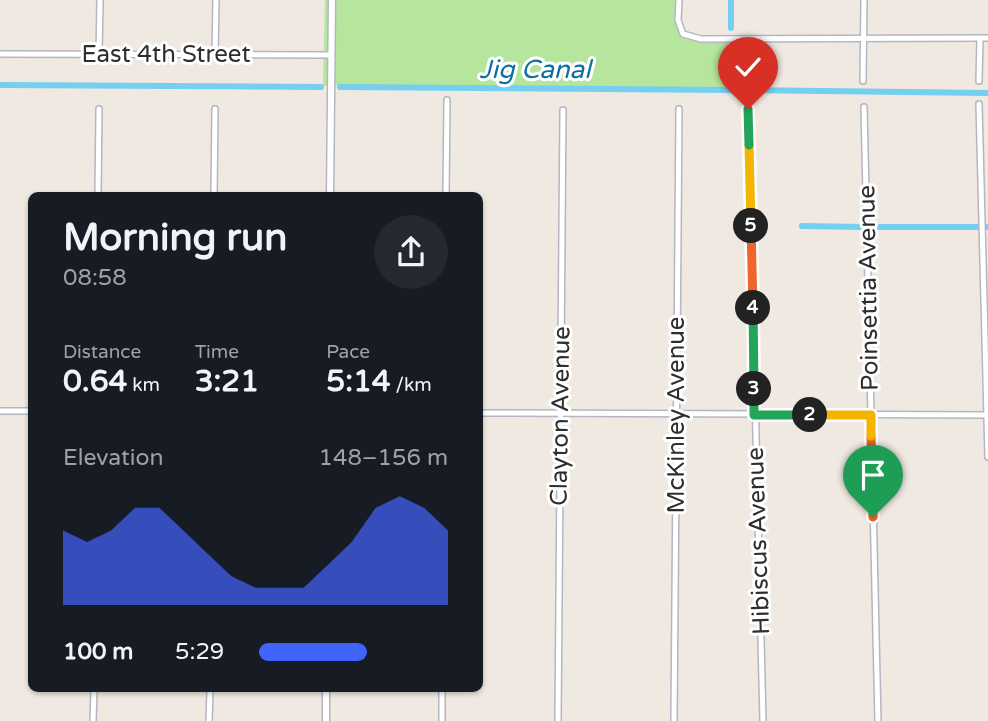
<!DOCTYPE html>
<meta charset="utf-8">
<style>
:root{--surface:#171b24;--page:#242831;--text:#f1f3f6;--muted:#9ea1a6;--accent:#4264fb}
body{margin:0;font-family:"Varela Round",sans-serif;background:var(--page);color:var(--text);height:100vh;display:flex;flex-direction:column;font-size:26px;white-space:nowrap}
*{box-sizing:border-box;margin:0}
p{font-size:23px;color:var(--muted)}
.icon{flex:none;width:38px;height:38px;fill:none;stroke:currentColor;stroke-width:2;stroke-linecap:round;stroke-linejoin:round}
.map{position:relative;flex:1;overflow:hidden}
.sheet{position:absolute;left:28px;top:192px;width:455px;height:500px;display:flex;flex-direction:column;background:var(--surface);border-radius:10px;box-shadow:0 2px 5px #0004}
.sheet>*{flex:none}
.pin{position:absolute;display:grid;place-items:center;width:60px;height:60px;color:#fff;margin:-72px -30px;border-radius:50% 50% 50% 0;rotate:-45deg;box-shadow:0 0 7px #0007}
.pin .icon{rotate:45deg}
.km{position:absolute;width:35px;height:35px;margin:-18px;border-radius:50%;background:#222;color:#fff;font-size:19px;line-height:35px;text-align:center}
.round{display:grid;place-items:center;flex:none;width:74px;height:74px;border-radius:37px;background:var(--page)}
.head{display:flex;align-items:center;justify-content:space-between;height:119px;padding:0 35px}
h1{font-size:38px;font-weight:800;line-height:52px}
.figures{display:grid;grid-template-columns:repeat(3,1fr);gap:10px;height:119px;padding:7px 35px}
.figures div{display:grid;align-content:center}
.figures b{font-size:30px;font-weight:800}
.figures small{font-size:19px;font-weight:400}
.figures p{font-size:19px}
.chart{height:196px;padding:14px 35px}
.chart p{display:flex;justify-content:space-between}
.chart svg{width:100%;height:126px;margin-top:7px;fill:var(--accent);opacity:.7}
ul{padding:0 35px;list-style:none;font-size:23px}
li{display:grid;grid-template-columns:112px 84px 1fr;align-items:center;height:52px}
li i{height:18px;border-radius:9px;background:var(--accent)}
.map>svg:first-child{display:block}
</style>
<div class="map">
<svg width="988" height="721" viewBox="0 0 988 721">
<rect width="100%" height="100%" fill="#efe9e1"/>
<!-- green -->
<g fill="#b6e59e">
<polygon points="325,0 330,0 328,86 323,86"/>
<polygon points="335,0 677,0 679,32 685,39 728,41 728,92 334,85"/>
</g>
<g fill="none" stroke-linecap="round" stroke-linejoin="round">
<!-- canal -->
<g stroke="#75cff0" stroke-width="6">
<polyline points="731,28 731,0"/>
<polyline points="0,85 321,87"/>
<polyline points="340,87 730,90 731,52"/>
<polyline points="730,90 988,93"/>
<polyline points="802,226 862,227"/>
<polyline points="871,227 978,227"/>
<polyline points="987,227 988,227"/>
</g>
<defs>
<g id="minor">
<polyline points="679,0 678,20 683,34 701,39 988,38"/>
<polyline points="0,54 331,55"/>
<polyline points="99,54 100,0"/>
<polyline points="215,54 216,0"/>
<polyline points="863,81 864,0"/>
<polyline points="979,81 980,38"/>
<polyline points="979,104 988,457"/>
<polyline points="864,107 878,721"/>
<polyline points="748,109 763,721"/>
<polyline points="98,196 99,109"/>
<polyline points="214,196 215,109"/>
<polyline points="446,196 447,100"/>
<polyline points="0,411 32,411"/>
<polyline points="480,413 988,415"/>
<polyline points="93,721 94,690"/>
<polyline points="209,721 210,690"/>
<polyline points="442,721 442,690"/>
<polyline points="558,721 563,110"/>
<polyline points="674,721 679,109"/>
</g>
<g id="tertiary">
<polyline points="330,196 332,0"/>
<polyline points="326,721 326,690"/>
</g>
</defs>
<!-- minor casing -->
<use href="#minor" stroke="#b4b7c1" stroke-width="8"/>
<!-- tertiary casing -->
<use href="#tertiary" stroke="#b4b7c1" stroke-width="9"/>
<!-- minor -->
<use href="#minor" stroke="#fff" stroke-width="5"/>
<!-- tertiary -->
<use href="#tertiary" stroke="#fff" stroke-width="6"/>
</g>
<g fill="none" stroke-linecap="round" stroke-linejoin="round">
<defs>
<polyline id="split-1" points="871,436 873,517"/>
<polyline id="split-2" points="810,415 871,415 871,436"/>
<polyline id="split-3" points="754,389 754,415 810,415"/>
<polyline id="split-4" points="753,308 754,389"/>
<polyline id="split-5" points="751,226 753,308"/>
<polyline id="split-6" points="749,145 751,226"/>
<polyline id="split-7" points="748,109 749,145"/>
</defs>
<!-- split-1 casing -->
<use href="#split-1" stroke="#fff" stroke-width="14"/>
<!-- split-2 casing -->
<use href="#split-2" stroke="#fff" stroke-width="14"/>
<!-- split-3 casing -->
<use href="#split-3" stroke="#fff" stroke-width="14"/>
<!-- split-4 casing -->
<use href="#split-4" stroke="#fff" stroke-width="14"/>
<!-- split-5 casing -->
<use href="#split-5" stroke="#fff" stroke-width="14"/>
<!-- split-6 casing -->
<use href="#split-6" stroke="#fff" stroke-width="14"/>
<!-- split-7 casing -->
<use href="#split-7" stroke="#fff" stroke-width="14"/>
<!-- split-1 -->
<use href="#split-1" stroke="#f0652b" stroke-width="9"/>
<!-- split-2 -->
<use href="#split-2" stroke="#f5b400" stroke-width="9"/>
<!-- split-3 -->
<use href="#split-3" stroke="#22a559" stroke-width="9"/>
<!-- split-4 -->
<use href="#split-4" stroke="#22a559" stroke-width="9"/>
<!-- split-5 -->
<use href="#split-5" stroke="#f0652b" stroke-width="9"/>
<!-- split-6 -->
<use href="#split-6" stroke="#f5b400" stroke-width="9"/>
<!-- split-7 -->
<use href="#split-7" stroke="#22a559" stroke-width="9"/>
</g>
<g text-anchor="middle" stroke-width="6" stroke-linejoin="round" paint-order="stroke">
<!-- street labels -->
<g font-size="24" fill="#2e2e2e" stroke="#fff">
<text x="166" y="62">East 4th Street</text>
<text transform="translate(868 288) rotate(-91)" y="8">Poinsettia Avenue</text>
<text transform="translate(676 415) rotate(-90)" y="8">McKinley Avenue</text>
<text transform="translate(560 416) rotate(-89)" y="8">Clayton Avenue</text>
<text transform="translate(758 541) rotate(-92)" y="8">Hibiscus Avenue</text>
</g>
<!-- water labels -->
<g font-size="26" font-style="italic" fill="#0d6fa3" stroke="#fff">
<text x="535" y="78">Jig Canal</text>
</g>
</g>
</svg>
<div class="pin" style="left:873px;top:517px;background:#1e9e55"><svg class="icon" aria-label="arrive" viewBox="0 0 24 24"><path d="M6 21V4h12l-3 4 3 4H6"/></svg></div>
<div class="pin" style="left:748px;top:109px;background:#d93025"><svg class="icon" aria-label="check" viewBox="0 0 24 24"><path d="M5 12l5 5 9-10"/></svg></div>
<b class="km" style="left:810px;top:415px">2</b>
<b class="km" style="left:754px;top:389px">3</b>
<b class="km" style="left:753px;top:308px">4</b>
<b class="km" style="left:751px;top:226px">5</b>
<section class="sheet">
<div class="head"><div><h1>Morning run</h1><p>08:58</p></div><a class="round"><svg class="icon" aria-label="share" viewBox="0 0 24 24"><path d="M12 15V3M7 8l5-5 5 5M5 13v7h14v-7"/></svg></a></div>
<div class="figures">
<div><p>Distance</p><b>0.64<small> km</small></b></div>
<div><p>Time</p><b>3:21</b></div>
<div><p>Pace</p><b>5:14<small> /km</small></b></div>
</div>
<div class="chart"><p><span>Elevation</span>148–156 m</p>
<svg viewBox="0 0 160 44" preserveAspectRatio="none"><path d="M0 44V18L10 22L20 18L30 10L40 10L50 18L60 26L70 34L80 38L90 38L100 38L110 30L120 22L130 10L140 6L150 10L160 18V44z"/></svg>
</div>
<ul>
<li><b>100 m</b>5:29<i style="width:57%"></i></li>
</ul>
</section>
</div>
